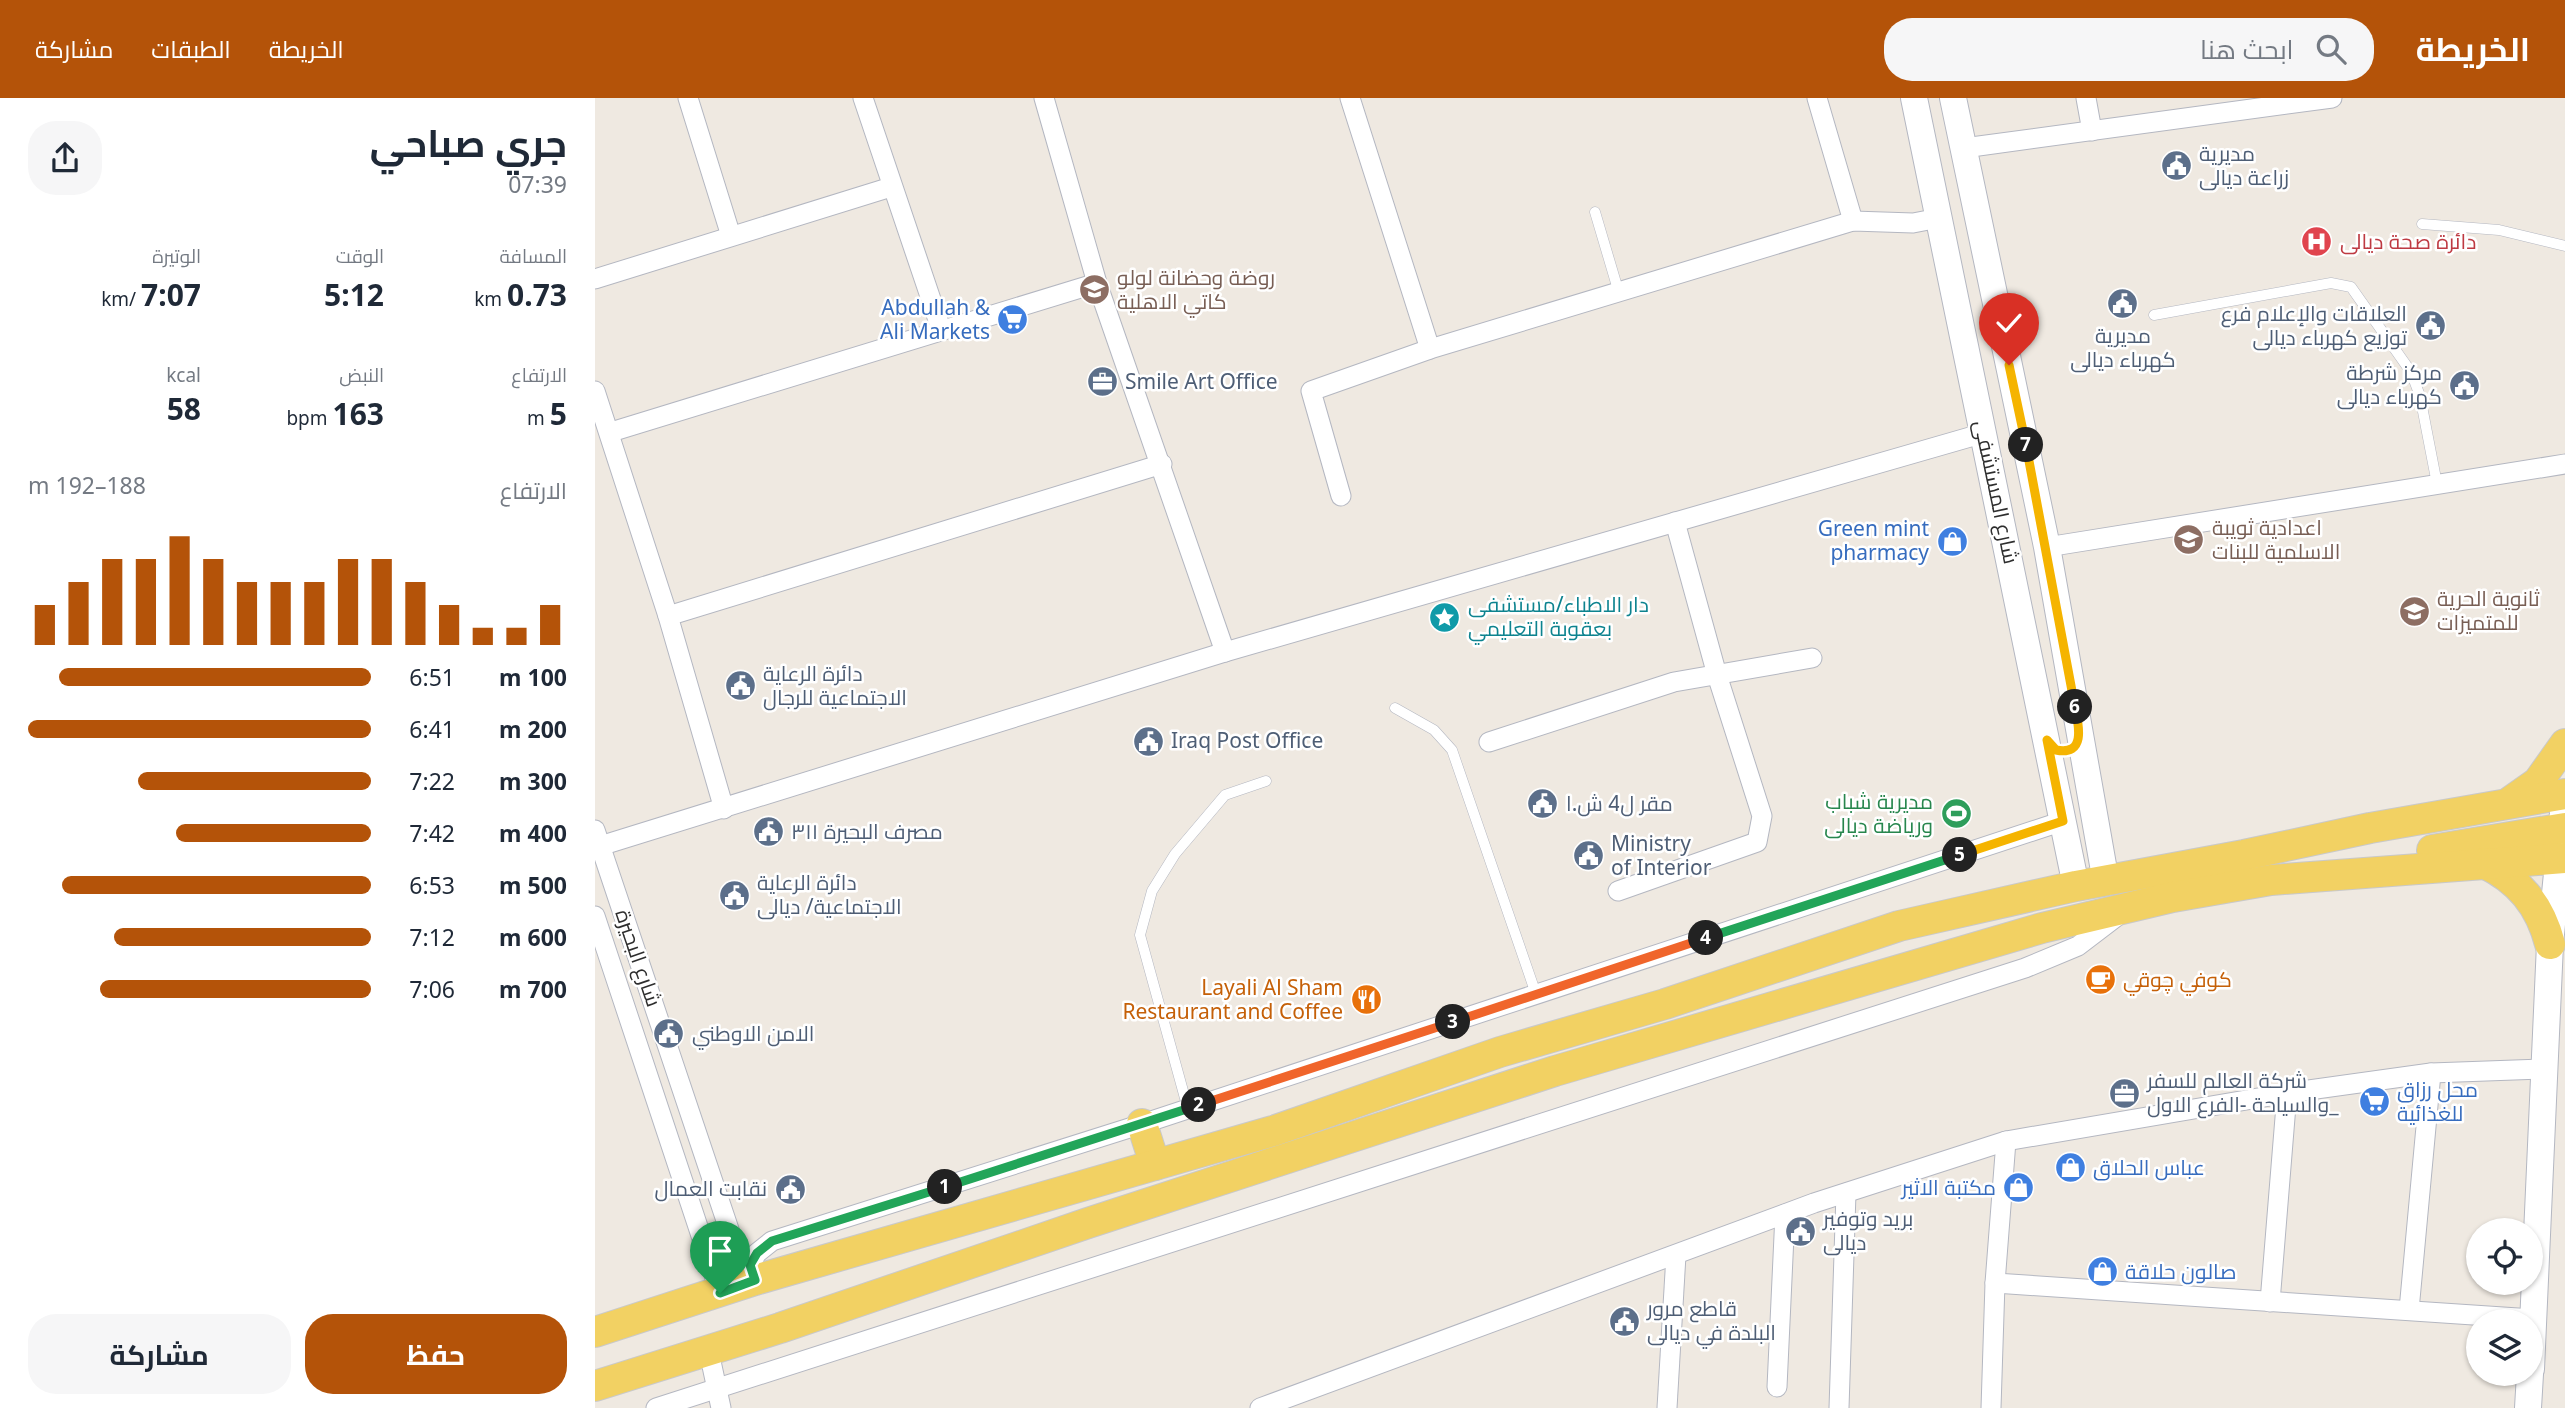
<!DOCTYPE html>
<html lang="ar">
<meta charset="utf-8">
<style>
:root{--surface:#fff;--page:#f6f6f7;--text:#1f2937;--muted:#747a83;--accent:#b45309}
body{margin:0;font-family:"Noto Sans",Cairo,sans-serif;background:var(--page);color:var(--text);direction:rtl;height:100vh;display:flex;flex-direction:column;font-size:26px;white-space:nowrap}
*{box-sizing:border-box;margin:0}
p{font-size:23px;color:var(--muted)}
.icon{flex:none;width:38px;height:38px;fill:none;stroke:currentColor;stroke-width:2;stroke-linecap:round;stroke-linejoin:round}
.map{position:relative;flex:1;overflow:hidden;direction:ltr}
.panel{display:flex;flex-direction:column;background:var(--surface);width:595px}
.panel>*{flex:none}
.controls{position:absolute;left:1871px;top:1120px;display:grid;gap:14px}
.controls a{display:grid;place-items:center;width:77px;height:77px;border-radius:50%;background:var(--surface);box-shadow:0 2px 5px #0004;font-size:35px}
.pin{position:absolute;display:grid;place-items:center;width:60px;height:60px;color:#fff;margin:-72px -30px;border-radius:50% 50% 50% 0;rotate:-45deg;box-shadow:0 0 7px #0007}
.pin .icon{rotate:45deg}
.km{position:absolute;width:35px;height:35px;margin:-18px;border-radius:50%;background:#222;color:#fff;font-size:19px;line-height:35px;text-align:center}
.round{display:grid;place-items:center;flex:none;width:74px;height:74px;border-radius:28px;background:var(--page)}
.headline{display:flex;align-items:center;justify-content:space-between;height:119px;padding:0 28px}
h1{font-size:38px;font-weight:700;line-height:52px}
.figures{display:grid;grid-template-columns:repeat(3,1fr);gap:10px;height:119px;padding:7px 28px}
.figures div{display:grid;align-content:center}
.figures b{font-size:30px;font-weight:700}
.figures small{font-size:19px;font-weight:400}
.figures p{font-size:19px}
.chart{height:196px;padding:14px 28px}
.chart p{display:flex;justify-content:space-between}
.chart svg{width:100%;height:126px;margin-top:7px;stroke:var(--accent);stroke-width:6}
.cta{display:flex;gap:14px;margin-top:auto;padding:14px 28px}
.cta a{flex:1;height:80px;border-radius:28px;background:var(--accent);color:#fff;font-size:28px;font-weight:700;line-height:80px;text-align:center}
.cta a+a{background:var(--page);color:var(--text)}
ul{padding:0 28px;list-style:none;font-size:23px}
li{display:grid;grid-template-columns:112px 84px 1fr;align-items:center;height:52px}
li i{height:18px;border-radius:9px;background:var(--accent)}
header{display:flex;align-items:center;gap:42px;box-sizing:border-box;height:98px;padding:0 35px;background:var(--accent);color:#fff}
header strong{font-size:33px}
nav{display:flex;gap:38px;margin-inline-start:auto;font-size:24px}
.search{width:490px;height:63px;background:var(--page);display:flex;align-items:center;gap:18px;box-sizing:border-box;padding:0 24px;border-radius:28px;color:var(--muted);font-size:26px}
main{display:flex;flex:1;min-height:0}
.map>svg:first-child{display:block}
</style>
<header>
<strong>الخريطة</strong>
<div class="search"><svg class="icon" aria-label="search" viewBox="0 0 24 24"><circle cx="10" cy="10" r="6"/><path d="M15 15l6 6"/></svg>ابحث هنا</div>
<nav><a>الخريطة</a><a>الطبقات</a><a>مشاركة</a></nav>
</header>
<main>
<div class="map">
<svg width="1970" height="1310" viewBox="0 0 1970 1310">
<rect width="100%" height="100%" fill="#efe9e1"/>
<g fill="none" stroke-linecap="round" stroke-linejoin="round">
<defs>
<g id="lane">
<polyline points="1000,114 1024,195"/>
<polyline points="1827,126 1904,132 1970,148"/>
<polyline points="1559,217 1736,185 1756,189 1816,274 1825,298 1842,386"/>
<polyline points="800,610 839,632 857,652 941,896"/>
<polyline points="593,1011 545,837 557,793 580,756 630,697 671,683"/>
</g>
<g id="street">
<polyline points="93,0 136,138"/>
<polyline points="268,0 346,231"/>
<polyline points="449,0 502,185 630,554"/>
<polyline points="755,0 835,251"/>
<polyline points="1222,0 1258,123"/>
<polyline points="1491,0 1497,33"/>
<polyline points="1369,50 1737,0"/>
<polyline points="0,181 296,89"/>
<polyline points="0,293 73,518 129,711"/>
<polyline points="16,334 502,185"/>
<polyline points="746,398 716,293 835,251 1258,123 1318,125 1344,120"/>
<polyline points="1452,449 1970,366"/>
<polyline points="73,518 567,366"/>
<polyline points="894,644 1079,584 1217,560"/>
<polyline points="0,732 152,1185"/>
<polyline points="5,748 630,554 1389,335"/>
<polyline points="1023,793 1162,744 1167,718 1122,577 1080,424"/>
<polyline points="0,818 125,1195"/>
<polyline points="160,1182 155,1167 162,1155 177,1143 547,1026 1468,723"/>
<polyline points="1400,1185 1938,1221"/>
<polyline points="1675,1204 1692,995"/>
<polyline points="1814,1212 1836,975"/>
<polyline points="114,1254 126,1310"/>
<polyline points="1182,1289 1190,1116"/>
<polyline points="61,1310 1430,870 1483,848 1525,816"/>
<polyline points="665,1310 1219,1105 1411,1043 1692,995 1836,975 1949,971"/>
<polyline points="1072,1310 1081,1157"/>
<polyline points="1244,1310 1251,1095"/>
<polyline points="1396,1310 1400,1185 1411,1043"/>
</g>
<g id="secondary">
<polyline points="1319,0 1481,788"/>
<polyline points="1358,0 1452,449 1511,784"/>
<polyline points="1936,1271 1955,846 1970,695"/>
<polyline points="1933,1310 1935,1276"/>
</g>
<g id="primary">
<polyline points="1916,703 1943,684 1970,646"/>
<polyline points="1837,752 1970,730"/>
<path d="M 1889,765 C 1924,782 1945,807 1955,846"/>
<polyline points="547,1026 560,1067"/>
<polyline points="0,1234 160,1182 678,1033 905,954 1070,906 1304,828 1481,788 1649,757 1775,730 1970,696"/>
<polyline points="0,1288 185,1230 493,1125 960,973 1447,830 1578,799 1676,782 1970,760"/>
</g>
</defs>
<!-- lane casing -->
<use href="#lane" stroke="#b4b7c1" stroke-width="11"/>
<!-- street casing -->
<use href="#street" stroke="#b4b7c1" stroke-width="21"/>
<!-- secondary casing -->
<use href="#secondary" stroke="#b4b7c1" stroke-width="28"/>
<!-- primary casing -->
<use href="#primary" stroke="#c9c9c9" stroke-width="32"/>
<!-- lane -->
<use href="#lane" stroke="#fff" stroke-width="10"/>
<!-- street -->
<use href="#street" stroke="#fff" stroke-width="19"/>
<!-- secondary -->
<use href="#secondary" stroke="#fff" stroke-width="26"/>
<!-- primary -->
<use href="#primary" stroke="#f2d163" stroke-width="30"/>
</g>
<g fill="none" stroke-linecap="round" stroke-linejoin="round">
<defs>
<polyline id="split-1" points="125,1195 160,1182 155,1167 162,1155 177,1143 350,1089"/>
<polyline id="split-2" points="350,1089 604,1007"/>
<polyline id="split-3" points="604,1007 858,924"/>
<polyline id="split-4" points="858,924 1111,840"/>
<polyline id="split-5" points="1111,840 1365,757"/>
<path id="split-6" d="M 1365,757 L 1468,723 L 1452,642 L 1461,652 C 1491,658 1484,628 1480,609"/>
<polyline id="split-7" points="1431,347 1480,609"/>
<polyline id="split-8" points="1414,267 1431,347"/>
</defs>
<!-- split-1 casing -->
<use href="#split-1" stroke="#fff" stroke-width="14"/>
<!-- split-2 casing -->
<use href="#split-2" stroke="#fff" stroke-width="14"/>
<!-- split-3 casing -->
<use href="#split-3" stroke="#fff" stroke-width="14"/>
<!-- split-4 casing -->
<use href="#split-4" stroke="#fff" stroke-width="14"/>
<!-- split-5 casing -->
<use href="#split-5" stroke="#fff" stroke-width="14"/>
<!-- split-6 casing -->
<use href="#split-6" stroke="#fff" stroke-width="14"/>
<!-- split-7 casing -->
<use href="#split-7" stroke="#fff" stroke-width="14"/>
<!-- split-8 casing -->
<use href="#split-8" stroke="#fff" stroke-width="14"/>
<!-- split-1 -->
<use href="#split-1" stroke="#22a559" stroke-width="9"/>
<!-- split-2 -->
<use href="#split-2" stroke="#22a559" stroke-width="9"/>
<!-- split-3 -->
<use href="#split-3" stroke="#f0652b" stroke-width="9"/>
<!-- split-4 -->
<use href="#split-4" stroke="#f0652b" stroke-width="9"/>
<!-- split-5 -->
<use href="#split-5" stroke="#22a559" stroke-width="9"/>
<!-- split-6 -->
<use href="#split-6" stroke="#f5b400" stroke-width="9"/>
<!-- split-7 -->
<use href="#split-7" stroke="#f5b400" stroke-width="9"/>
<!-- split-8 -->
<use href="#split-8" stroke="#f5b400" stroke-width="9"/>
</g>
<!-- icons -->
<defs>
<symbol id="civic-disc" viewBox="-11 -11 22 22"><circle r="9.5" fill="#5c6f8a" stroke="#fff"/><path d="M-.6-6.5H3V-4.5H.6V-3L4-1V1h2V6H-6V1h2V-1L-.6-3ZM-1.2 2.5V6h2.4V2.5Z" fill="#fff"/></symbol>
<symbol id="hospital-disc" viewBox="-11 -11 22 22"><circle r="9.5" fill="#e0444e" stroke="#fff"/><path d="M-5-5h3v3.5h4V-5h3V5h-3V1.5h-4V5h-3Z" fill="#fff"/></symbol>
<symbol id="school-disc" viewBox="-11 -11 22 22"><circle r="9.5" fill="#8d6e63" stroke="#fff"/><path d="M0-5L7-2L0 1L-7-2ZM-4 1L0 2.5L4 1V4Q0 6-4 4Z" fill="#fff"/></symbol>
<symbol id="supermarket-disc" viewBox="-11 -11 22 22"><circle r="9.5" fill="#3f7fe0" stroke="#fff"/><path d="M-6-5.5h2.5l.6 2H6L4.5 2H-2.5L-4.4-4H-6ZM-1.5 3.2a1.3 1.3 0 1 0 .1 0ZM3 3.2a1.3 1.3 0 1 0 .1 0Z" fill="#fff"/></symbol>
<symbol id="office-disc" viewBox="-11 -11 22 22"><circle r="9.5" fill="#5c6f8a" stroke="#fff"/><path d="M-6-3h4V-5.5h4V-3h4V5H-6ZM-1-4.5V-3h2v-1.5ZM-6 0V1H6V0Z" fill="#fff"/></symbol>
<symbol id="shop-disc" viewBox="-11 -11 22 22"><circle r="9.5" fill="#3f7fe0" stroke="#fff"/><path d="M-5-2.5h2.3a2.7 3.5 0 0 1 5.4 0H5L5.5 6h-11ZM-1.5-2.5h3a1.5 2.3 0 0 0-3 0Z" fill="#fff"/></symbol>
<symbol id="sight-disc" viewBox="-11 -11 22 22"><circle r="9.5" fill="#0f9aa8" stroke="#fff"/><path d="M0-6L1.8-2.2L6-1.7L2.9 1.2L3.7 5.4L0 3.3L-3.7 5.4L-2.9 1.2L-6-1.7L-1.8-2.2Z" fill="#fff"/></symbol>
<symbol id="stadium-disc" viewBox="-11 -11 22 22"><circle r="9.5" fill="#2e9e5b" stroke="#fff"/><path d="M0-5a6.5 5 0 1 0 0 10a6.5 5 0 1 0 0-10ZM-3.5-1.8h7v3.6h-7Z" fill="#fff"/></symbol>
<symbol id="cafe-disc" viewBox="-11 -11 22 22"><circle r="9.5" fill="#e8710a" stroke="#fff"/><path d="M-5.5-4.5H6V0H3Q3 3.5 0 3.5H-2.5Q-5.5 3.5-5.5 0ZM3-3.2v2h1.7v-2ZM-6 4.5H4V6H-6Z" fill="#fff"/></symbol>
<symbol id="restaurant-disc" viewBox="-11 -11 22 22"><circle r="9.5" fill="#e8710a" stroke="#fff"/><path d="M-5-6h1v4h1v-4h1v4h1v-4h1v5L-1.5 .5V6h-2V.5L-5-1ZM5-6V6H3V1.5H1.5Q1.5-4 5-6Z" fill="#fff"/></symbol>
</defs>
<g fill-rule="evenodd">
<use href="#civic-disc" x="1564" y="50" width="35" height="35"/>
<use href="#hospital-disc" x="1704" y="126" width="35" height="35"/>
<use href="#school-disc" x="482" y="174" width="35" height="35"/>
<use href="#civic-disc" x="1510" y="188" width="35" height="35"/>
<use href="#supermarket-disc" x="400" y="204" width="35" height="35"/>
<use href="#civic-disc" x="1818" y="210" width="35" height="35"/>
<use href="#office-disc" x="490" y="266" width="35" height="35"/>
<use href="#civic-disc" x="1852" y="270" width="35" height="35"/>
<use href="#school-disc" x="1576" y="424" width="35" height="35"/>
<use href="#shop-disc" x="1340" y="426" width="35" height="35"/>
<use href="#school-disc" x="1802" y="496" width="35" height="35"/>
<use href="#sight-disc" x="832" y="502" width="35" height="35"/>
<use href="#civic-disc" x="128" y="570" width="35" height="35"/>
<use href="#civic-disc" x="536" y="626" width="35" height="35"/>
<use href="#civic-disc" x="930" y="688" width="35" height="35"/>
<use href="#stadium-disc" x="1344" y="698" width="35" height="35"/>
<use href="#civic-disc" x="156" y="716" width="35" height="35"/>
<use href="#civic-disc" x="976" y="740" width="35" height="35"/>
<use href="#civic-disc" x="122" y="780" width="35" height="35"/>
<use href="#cafe-disc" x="1488" y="864" width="35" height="35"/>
<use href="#restaurant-disc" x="754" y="884" width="35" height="35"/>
<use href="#civic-disc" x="56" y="918" width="35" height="35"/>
<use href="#office-disc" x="1512" y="978" width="35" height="35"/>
<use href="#supermarket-disc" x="1762" y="986" width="35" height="35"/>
<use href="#shop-disc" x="1458" y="1052" width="35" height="35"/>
<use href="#shop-disc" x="1406" y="1072" width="35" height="35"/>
<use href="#civic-disc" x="178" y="1074" width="35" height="35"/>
<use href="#civic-disc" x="1188" y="1116" width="35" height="35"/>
<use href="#shop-disc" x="1490" y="1156" width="35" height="35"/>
<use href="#civic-disc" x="1012" y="1206" width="35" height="35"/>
</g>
<g text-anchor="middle" stroke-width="5" stroke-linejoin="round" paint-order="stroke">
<!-- service labels -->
<g font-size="21" fill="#4e5e75" stroke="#fff" text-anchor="start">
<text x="1604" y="63">مديرية<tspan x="1604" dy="24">زراعة ديالى</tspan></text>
<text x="1812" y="223" text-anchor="end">العلاقات والإعلام فرع<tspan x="1812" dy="24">توزيع كهرباء ديالى</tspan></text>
<text x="1528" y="245" text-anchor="middle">مديرية<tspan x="1528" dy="24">كهرباء ديالى</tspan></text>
<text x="1847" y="282" text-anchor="end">مركز شرطة<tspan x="1847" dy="24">كهرباء ديالى</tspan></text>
<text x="530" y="291">Smile Art Office</text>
<text x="168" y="583">دائرة الرعاية<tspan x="168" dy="24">الاجتماعية للرجال</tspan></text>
<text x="576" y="650">Iraq Post Office</text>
<text x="971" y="713">مقر ل4 ش.ا</text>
<text x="196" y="741">مصرف البحيرة ٣١١</text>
<text x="1016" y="753">Ministry<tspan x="1016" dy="24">of Interior</tspan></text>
<text x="162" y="792">دائرة الرعاية<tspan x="162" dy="24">الاجتماعية/ ديالى</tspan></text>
<text x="97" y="943">الامن الاوطني</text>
<text x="1552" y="990">شركة العالم للسفر<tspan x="1552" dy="24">والسياحة -الفرع الاول_</tspan></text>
<text x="172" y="1098" text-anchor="end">نقابت العمال</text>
<text x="1228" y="1128">بريد وتوفير<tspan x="1228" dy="24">ديالى</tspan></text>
<text x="1052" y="1218">قاطع مرور<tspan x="1052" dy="24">البلدة في ديالى</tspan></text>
</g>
<!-- health labels -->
<g font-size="21" fill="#be3a42" stroke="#fff" text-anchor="start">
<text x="1745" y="151">دائرة صحة ديالى</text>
</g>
<!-- education labels -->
<g font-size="21" fill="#785e54" stroke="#fff" text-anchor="start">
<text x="522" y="187">روضة وحضانة لولو<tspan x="522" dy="24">كاتي الاهلية</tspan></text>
<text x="1617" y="437">اعدادية ثويبة<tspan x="1617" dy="24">الاسلمية للبنات</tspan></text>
<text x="1842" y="508">ثانوية الحرية<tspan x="1842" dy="24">للمتميزات</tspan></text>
</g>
<!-- shop labels -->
<g font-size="21" fill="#366cbe" stroke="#fff" text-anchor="end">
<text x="395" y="217">Abdullah &amp;<tspan x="395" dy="24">Ali Markets</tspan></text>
<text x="1334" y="438">Green mint<tspan x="1334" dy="24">pharmacy</tspan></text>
<text x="1802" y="999" text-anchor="start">محل رزاق<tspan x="1802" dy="24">للغذائية</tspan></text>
<text x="1498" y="1077" text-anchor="start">عباس الحلاق</text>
<text x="1401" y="1097">مكتبة الاثير</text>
<text x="1530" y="1181" text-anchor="start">صالون حلاقة</text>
</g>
<!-- street labels -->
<g font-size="21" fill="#2e2e2e" stroke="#fff">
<text transform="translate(1401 394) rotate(78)" y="7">شارع المستشفى</text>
<text transform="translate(43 860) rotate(71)" y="7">شارع البحيرة</text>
</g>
<!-- culture labels -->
<g font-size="21" fill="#0d838f" stroke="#fff" text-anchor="start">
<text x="873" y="514">دار الاطباء/مستشفى<tspan x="873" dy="24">بعقوبة التعليمي</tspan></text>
</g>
<!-- leisure labels -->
<g font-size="21" fill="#27864d" stroke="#fff" text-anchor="end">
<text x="1338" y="711">مديرية شباب<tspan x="1338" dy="24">ورياضة ديالى</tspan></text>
</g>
<!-- food labels -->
<g font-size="21" fill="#c56008" stroke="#fff" text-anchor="start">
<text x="1528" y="889">كوفي چوقي</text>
<text x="748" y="897" text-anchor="end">Layali Al Sham<tspan x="748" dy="24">Restaurant and Coffee</tspan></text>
</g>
</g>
</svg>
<div class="controls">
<a><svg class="icon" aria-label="locate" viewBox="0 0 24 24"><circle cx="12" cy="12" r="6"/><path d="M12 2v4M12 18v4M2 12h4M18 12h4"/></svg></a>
<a><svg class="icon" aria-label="layers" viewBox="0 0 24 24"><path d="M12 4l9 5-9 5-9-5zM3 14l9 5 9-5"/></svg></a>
</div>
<div class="pin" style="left:125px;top:1195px;background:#1e9e55"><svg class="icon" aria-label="arrive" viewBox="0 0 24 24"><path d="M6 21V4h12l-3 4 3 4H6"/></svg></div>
<div class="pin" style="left:1414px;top:267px;background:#d93025"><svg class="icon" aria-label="check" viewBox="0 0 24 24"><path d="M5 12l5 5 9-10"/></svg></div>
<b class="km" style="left:350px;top:1089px">1</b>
<b class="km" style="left:604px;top:1007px">2</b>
<b class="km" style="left:858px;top:924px">3</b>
<b class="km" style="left:1111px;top:840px">4</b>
<b class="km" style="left:1365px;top:757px">5</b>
<b class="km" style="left:1480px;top:609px">6</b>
<b class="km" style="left:1431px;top:347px">7</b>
</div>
<section class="panel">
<div class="headline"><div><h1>جري صباحي</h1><p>07:39</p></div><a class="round"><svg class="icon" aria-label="share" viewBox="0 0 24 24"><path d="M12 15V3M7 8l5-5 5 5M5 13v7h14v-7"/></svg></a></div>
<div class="figures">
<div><p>المسافة</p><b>0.73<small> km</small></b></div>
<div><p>الوقت</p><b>5:12</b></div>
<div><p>الوتيرة</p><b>7:07<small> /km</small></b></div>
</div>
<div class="figures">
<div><p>الارتفاع</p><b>5<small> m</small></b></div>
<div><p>النبض</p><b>163<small> bpm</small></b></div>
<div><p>kcal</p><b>58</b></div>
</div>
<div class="chart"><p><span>الارتفاع</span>188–192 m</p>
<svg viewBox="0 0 160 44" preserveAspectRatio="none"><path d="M5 44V30M15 44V22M25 44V14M35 44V14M45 44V6M55 44V14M65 44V22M75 44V22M85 44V22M95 44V14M105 44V14M115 44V22M125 44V30M135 44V38M145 44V38M155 44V30"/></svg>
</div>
<ul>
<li><b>100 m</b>6:51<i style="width:91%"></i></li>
<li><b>200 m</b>6:41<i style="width:100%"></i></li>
<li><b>300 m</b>7:22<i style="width:68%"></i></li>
<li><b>400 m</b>7:42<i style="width:57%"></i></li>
<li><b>500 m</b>6:53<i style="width:90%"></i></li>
<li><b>600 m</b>7:12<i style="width:75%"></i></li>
<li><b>700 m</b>7:06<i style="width:79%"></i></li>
</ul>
<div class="cta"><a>حفظ</a><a>مشاركة</a></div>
</section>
</main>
